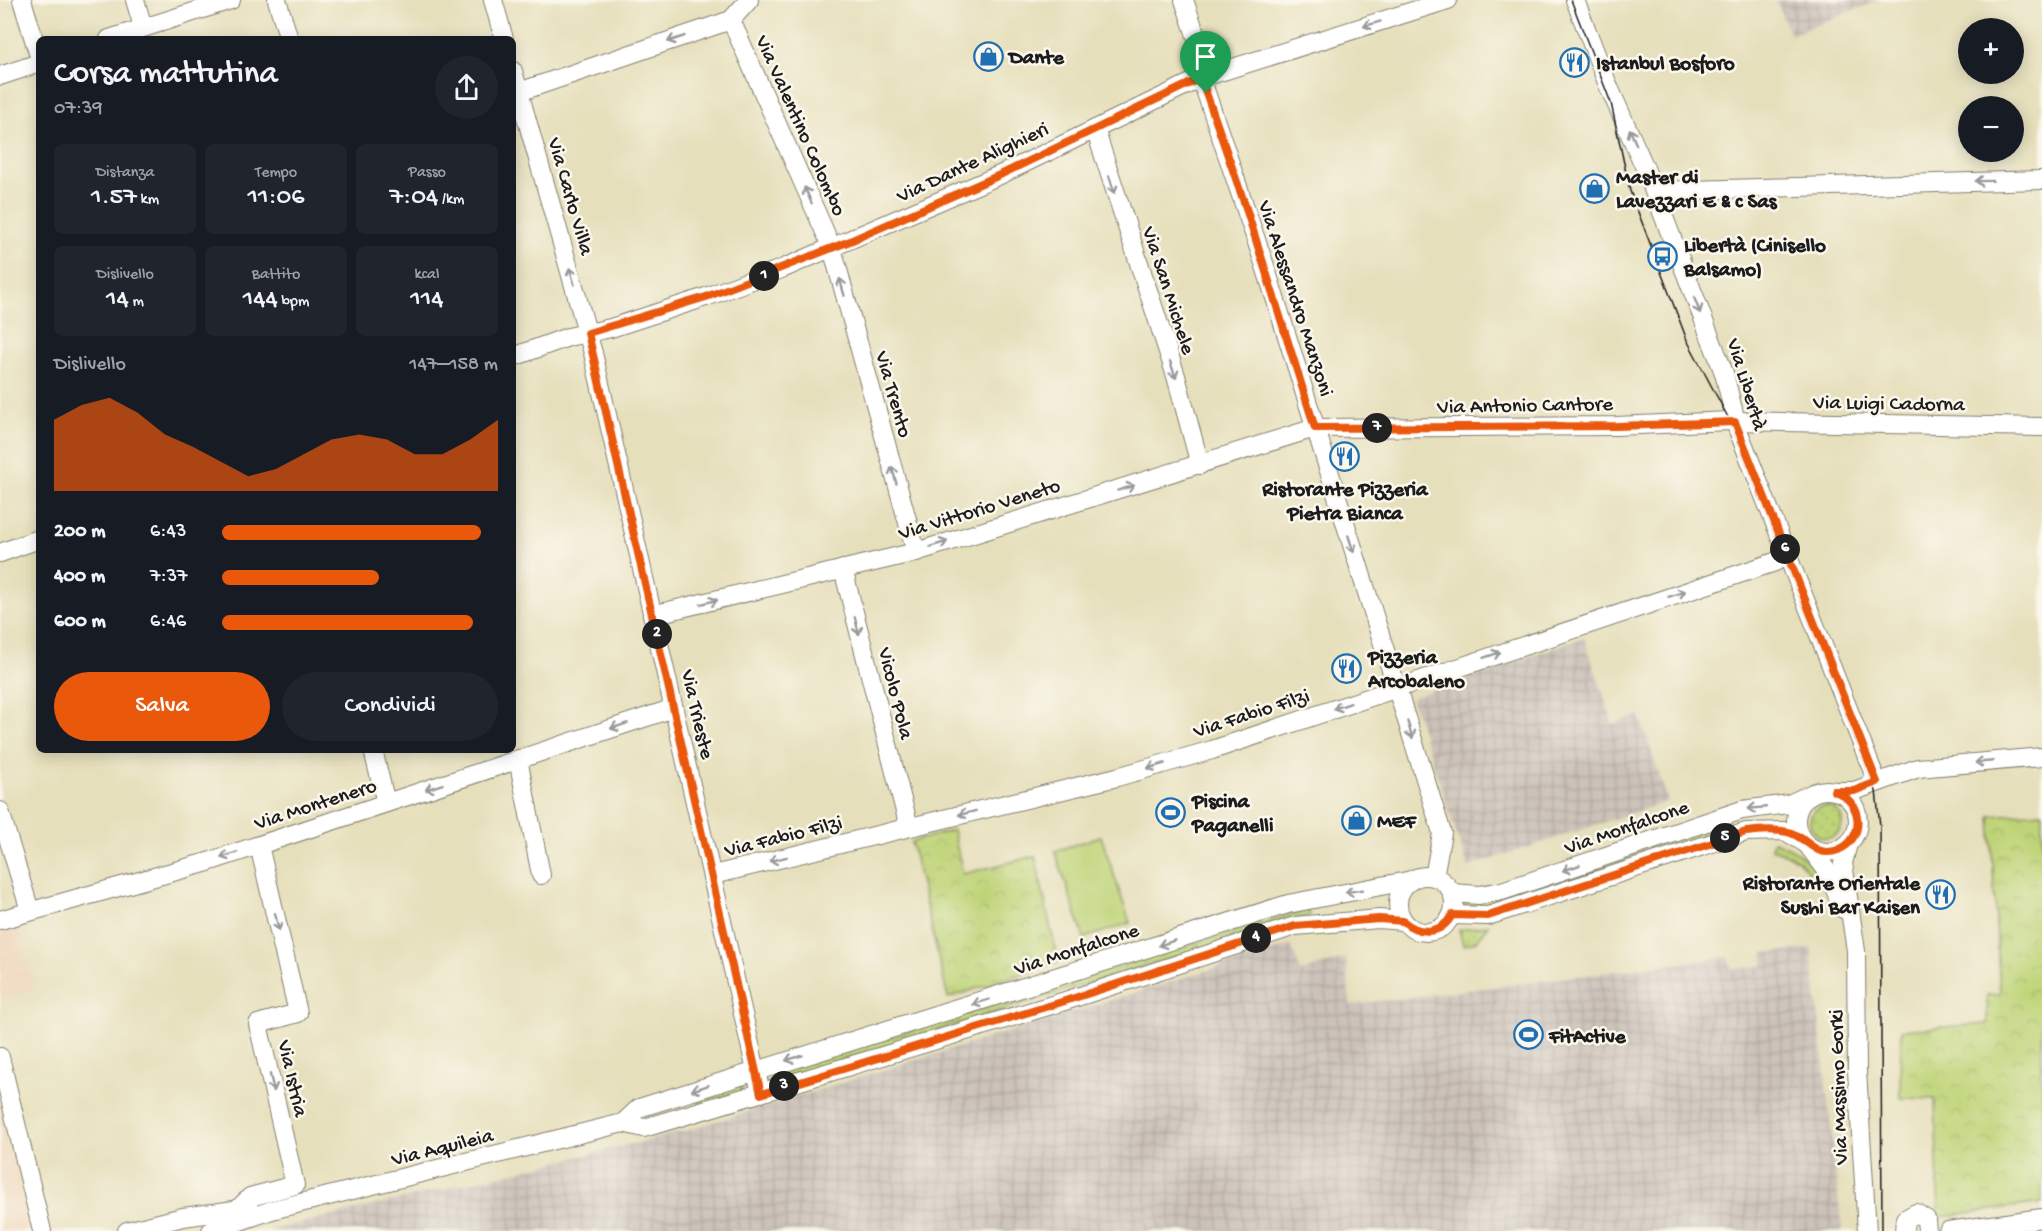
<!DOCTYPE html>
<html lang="it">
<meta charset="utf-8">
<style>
:root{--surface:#171b24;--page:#20242c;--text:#f1f3f6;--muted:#9ea1a6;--accent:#ea580c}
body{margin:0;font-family:"Gochi Hand",sans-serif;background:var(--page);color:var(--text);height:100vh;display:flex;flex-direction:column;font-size:22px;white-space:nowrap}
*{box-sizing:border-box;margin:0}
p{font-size:20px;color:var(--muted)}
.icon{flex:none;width:33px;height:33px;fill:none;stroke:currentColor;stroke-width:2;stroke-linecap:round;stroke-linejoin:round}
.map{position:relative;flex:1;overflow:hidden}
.sheet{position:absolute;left:36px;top:36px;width:480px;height:717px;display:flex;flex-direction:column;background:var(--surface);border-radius:9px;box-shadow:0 3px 15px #0003}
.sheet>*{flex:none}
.fabs{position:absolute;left:1958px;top:18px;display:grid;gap:12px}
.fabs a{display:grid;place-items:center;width:66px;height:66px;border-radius:50%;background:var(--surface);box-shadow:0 3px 15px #0003;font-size:30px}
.pin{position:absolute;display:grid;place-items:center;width:51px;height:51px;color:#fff;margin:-62px -26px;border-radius:50% 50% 50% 0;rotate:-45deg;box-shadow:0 0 6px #0007}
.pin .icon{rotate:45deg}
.km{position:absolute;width:30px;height:30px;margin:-15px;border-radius:50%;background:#222;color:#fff;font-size:16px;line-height:30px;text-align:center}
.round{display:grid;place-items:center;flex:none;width:63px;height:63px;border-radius:32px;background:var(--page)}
.headline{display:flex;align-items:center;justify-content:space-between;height:102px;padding:0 18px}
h1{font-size:33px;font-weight:600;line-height:45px}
.metrics{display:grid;grid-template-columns:repeat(3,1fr);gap:9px;height:102px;padding:6px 18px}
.metrics div{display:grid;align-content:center;border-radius:9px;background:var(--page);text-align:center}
.metrics b{font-size:26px;font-weight:600}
.metrics small{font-size:16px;font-weight:400}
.metrics p{font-size:16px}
.chart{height:168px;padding:12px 18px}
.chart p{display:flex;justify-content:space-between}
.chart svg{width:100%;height:108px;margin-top:6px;fill:var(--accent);opacity:.7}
.button{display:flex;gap:12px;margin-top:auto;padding:12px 18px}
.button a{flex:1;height:69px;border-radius:36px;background:var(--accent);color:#fff;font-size:24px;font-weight:600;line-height:69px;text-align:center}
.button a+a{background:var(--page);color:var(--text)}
ul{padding:0 18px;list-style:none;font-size:20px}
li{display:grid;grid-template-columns:96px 72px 1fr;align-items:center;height:45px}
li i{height:15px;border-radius:8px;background:var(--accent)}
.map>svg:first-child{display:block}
</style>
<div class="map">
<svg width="2042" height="1231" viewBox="0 0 2042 1231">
<defs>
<pattern id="industrial-grid" width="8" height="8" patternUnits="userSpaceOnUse" patternTransform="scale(1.5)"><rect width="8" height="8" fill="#ccc2b9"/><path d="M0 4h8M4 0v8" fill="none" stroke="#afa69e"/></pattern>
<pattern id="grass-dots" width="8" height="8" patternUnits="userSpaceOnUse" patternTransform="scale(1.5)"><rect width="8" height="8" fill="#bfd478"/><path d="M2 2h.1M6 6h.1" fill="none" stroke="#a4b567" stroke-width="1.8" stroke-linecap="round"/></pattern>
<pattern id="park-crowns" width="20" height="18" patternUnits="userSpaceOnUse" patternTransform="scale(1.5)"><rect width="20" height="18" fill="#bfd478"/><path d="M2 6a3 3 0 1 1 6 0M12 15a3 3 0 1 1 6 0" fill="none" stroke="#a4b567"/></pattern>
</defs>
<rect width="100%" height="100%" fill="#fbf7ec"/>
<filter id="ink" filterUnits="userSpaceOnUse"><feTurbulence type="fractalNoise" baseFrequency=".0167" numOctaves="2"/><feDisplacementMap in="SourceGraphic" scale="12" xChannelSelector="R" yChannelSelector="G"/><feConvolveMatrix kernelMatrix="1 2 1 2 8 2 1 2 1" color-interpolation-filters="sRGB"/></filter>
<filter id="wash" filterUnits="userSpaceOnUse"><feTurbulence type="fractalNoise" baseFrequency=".008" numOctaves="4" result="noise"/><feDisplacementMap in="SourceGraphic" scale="24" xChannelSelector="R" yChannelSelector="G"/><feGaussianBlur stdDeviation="1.35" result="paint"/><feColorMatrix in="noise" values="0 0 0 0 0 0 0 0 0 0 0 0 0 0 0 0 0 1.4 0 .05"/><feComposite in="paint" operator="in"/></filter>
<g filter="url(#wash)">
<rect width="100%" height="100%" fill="#e6dfbb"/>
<!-- built -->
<g fill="#eed7bb">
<polygon points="16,923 34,990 0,999 0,928"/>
<polygon points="7,1106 34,1231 0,1231 0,1107"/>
</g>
<!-- industrial -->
<g fill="url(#industrial-grid)">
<polygon points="1776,0 1880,0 1790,35"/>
<polygon points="1584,637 1613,724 1639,715 1668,801 1468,867 1411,698"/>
<polygon points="1291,945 1301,972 1346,958 1350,1005 1728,957 1731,969 1763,966 1764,953 1811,948 1842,1231 268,1231 678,1133"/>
</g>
<!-- grass -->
<g fill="url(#grass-dots)" stroke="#6e784a" stroke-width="1.5">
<circle cx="1826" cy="822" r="16"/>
<polygon points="1767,817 1766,821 1734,825 1480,910 1464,907 1465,902 1730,823"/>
<path d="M 1773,841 C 1795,847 1818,865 1824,887 L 1797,859 L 1771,848 Z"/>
<polygon points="1308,909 1310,915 782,1078 780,1071"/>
<polygon points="1488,925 1475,942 1463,945 1459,930"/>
<polygon points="740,1085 742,1092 700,1104 697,1097"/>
</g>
<!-- park -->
<g fill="url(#park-crowns)" stroke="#6e784a" stroke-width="1.5">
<polygon points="2042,812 2042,1203 1939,1217 1935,1099 1900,1098 1901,1030 1987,1024 1987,995 2000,994 1990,816"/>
<polygon points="953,830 963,874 1035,856 1058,962 948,998 911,842"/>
</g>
<!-- pitch -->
<polygon fill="#bfd478" stroke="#6e784a" stroke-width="1.5" points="1101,836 1130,923 1084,938 1055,851"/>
</g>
<g filter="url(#ink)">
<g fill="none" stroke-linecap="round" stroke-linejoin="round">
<defs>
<g id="minor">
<polyline points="22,0 39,56"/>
<polyline points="135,0 143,27"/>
<polyline points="277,0 289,39"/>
<polyline points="493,0 504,39"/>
<polyline points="1184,0 1203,56 1201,78 1266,269 1442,833 1434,877"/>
<polyline points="1575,0 1608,85 1645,168 1724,373 1738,430 1877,782"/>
<polyline points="731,20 832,248 916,552"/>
<polyline points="109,39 231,0"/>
<polyline points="513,71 593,353 761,1093"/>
<polyline points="0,76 39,63"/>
<polyline points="513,94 731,20 749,0"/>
<polyline points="1095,129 1176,376 1200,465"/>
<polyline points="1655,191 2042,180"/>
<polyline points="513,357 568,337 611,328 706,297 784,268 1002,174 1201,78 1448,0"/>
<polyline points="0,553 39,539"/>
<polyline points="843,569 909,827"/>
<polyline points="652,615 916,552 1315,428 1616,426 1730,421 2042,427"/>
<polyline points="373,750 386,803"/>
<polyline points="518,759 541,875"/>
<circle cx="1827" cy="821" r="31"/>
<polyline points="1834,791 1854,791 1918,768 2042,757"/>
<polyline points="0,811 30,911"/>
<polyline points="1848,844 1843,863 1856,951 1857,1071 1867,1231"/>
<polyline points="1809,847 1828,872 1843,909"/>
<polyline points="713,875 1117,777 1212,750 1775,562 1783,556 1784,547"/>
<circle cx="1426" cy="904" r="28"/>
<polyline points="1452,893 1479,895 1502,891 1742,810 1789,804 1813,793"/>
<polyline points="1452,915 1488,916 1746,832 1785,831 1805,843"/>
<polyline points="0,920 208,862 674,708"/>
<polyline points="0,1057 42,1231"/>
<polyline points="623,1123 639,1108 1288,904 1412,880"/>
<polyline points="239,1208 250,1197 295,1185 258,1024 298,1013 259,845"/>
<polyline points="127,1231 183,1217 249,1208"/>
<polyline points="211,1231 272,1210 623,1123 644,1128 1065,1001 1295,926 1379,919 1403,921"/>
<polyline points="1904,1231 1905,1219 1916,1213 1926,1219 1927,1231"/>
<polyline points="1948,1231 2042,1218"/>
</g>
</defs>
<!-- minor casing -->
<use href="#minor" stroke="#817e6c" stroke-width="20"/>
<!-- minor -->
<use href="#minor" stroke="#fff" stroke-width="18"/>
<!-- tram -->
<polyline stroke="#1c1c1c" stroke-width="1.5" points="1571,0 1611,103 1630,191 1687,340 1730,421 1876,791 1880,826 1882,1231"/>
</g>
<!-- one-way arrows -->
<defs><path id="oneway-shaft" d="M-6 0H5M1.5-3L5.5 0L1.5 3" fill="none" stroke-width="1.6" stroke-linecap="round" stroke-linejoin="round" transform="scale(1.5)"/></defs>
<g stroke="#999">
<use href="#oneway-shaft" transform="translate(1372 24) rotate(163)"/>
<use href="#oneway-shaft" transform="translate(676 39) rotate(161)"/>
<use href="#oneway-shaft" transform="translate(1633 137) rotate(-113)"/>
<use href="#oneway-shaft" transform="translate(1984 181) rotate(179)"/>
<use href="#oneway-shaft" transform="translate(1112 185) rotate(72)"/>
<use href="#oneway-shaft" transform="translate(808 195) rotate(-114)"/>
<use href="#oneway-shaft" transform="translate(572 276) rotate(-106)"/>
<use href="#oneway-shaft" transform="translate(842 287) rotate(-106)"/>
<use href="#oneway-shaft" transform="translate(1697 305) rotate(69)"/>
<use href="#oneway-shaft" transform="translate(1173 370) rotate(71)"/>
<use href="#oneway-shaft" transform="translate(894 475) rotate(-106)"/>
<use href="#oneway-shaft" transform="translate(1126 488) rotate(-17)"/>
<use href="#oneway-shaft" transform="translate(939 544) rotate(-17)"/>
<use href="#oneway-shaft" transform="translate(1351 544) rotate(72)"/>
<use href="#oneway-shaft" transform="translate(1677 594) rotate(-18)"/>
<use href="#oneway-shaft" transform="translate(709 602) rotate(-14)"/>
<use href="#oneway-shaft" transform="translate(857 626) rotate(76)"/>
<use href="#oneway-shaft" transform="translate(1492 655) rotate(-18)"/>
<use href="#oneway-shaft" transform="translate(1342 706) rotate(161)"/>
<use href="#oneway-shaft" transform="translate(619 726) rotate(162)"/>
<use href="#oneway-shaft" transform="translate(1410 730) rotate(73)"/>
<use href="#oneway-shaft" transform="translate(1984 762) rotate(175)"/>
<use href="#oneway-shaft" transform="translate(1156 766) rotate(164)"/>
<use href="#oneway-shaft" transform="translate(434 787) rotate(162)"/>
<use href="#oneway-shaft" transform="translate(1757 808) rotate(175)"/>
<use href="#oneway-shaft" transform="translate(967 813) rotate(166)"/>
<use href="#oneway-shaft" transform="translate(229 855) rotate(162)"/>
<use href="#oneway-shaft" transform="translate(778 859) rotate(166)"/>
<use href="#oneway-shaft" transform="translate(1571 868) rotate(161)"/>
<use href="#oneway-shaft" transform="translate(1354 891) rotate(171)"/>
<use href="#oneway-shaft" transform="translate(277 922) rotate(77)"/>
<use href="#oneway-shaft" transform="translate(1167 943) rotate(162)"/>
<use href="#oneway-shaft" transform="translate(981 1002) rotate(163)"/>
<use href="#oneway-shaft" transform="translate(794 1058) rotate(163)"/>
<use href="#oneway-shaft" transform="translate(272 1083) rotate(77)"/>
<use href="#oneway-shaft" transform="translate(700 1088) rotate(162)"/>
</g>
</g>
<g fill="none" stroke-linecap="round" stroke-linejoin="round" filter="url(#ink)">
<defs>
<path id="route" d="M 1201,78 L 1245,205 L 1315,428 L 1616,426 L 1735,422 L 1877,782 L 1854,791 L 1834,791 C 1862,800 1867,838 1838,850 C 1815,859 1808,837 1788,832 C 1775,829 1760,830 1746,832 L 1488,916 L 1452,915 C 1441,935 1419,935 1403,921 L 1379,919 L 1295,926 L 1065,1001 L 761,1094 L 588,333 L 706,297 L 850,241 L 1002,174 Z"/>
</defs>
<!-- route casing -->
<use href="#route" stroke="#fff" stroke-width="12"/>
<!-- route -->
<use href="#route" stroke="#ea580c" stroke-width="8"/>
</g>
<!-- icons -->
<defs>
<symbol id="shop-ring" viewBox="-11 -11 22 22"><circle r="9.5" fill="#fbf7ec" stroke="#1f6fb2" stroke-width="1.5"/><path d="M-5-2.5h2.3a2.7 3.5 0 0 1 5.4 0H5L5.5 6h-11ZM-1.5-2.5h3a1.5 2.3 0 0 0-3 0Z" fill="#1f6fb2"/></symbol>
<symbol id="restaurant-ring" viewBox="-11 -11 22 22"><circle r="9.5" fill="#fbf7ec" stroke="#1f6fb2" stroke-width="1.5"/><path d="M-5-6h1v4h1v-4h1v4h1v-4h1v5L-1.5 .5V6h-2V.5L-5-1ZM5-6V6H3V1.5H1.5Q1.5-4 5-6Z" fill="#1f6fb2"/></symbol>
<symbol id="bus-ring" viewBox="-11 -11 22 22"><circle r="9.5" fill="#fbf7ec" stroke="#1f6fb2" stroke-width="1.5"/><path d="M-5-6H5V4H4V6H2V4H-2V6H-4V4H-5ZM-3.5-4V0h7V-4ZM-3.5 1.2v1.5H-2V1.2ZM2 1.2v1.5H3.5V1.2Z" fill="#1f6fb2"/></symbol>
<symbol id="stadium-ring" viewBox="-11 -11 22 22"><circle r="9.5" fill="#fbf7ec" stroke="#1f6fb2" stroke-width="1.5"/><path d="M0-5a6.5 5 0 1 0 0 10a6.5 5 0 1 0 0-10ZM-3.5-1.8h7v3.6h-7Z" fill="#1f6fb2"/></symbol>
</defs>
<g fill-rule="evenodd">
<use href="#shop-ring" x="972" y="40" width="33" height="33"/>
<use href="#restaurant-ring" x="1558" y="46" width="33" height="33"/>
<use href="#shop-ring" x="1578" y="172" width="33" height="33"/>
<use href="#bus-ring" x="1646" y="240" width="33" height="33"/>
<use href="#restaurant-ring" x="1328" y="440" width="33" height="33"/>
<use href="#restaurant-ring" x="1330" y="652" width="33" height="33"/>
<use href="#stadium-ring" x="1154" y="796" width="33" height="33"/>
<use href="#shop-ring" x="1340" y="804" width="33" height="33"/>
<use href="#restaurant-ring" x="1924" y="878" width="33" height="33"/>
<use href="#stadium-ring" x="1512" y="1018" width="33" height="33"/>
</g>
<g text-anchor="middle" stroke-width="5" stroke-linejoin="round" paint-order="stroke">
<!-- poi labels -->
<g font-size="21" font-weight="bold" fill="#1c1c1c" stroke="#fbf7ec" text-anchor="start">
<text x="1009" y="63">Dante</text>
<text x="1596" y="69">Istanbul Bosforo</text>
<text x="1616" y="183">Master di<tspan x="1616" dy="24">Lavezzari E &amp; c Sas</tspan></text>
<text x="1684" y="251">Libertà (Cinisello<tspan x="1684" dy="24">Balsamo)</tspan></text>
<text x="1345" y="495" text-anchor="middle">Ristorante Pizzeria<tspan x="1345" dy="24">Pietra Bianca</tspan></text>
<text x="1368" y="663">Pizzeria<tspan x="1368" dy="24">Arcobaleno</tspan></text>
<text x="1192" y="807">Piscina<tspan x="1192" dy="24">Paganelli</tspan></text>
<text x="1377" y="827">MEF</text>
<text x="1920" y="889" text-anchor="end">Ristorante Orientale<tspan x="1920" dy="24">Sushi Bar Kaisen</tspan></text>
<text x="1549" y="1042">FitActive</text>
</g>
<!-- street labels -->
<g font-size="21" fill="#1c1c1c" stroke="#fbf7ec">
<text transform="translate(802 125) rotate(66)" y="7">Via Valentino Colombo</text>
<text transform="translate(972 161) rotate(-25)" y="7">Via Dante Alighieri</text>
<text transform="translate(572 196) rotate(74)" y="7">Via Carlo Villa</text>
<text transform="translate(1170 290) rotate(72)" y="7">Via San Michele</text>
<text transform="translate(1297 298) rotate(72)" y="7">Via Alessandro Manzoni</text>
<text transform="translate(1748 384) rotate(73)" y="7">Via Libertà</text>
<text transform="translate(895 394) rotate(74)" y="7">Via Trento</text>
<text transform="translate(1889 402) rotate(1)" y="7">Via Luigi Cadorna</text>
<text transform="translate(1525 404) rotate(-1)" y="7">Via Antonio Cantore</text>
<text transform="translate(979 508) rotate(-17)" y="7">Via Vittorio Veneto</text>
<text transform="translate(897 693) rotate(76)" y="7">Vicolo Pola</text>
<text transform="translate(1251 712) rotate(-18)" y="7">Via Fabio Filzi</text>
<text transform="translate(699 714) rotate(77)" y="7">Via Trieste</text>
<text transform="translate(315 803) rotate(-18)" y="7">Via Montenero</text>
<text transform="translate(1626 826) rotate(-19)" y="7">Via Monfalcone</text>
<text transform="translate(783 835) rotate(-14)" y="7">Via Fabio Filzi</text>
<text transform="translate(1076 948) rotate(-18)" y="7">Via Monfalcone</text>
<text transform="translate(294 1078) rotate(77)" y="7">Via Istria</text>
<text transform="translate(1837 1087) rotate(-92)" y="7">Via Massimo Gorki</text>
<text transform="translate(442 1146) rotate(-14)" y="7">Via Aquileia</text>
</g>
</g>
</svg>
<div class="fabs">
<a>+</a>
<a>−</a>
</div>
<div class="pin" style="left:1206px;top:93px;background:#1e9e55"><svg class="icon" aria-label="arrive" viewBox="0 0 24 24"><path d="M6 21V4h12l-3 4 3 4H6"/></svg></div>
<b class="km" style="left:764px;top:276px">1</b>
<b class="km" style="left:657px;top:634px">2</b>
<b class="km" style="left:784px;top:1086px">3</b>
<b class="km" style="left:1256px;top:938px">4</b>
<b class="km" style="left:1725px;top:838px">5</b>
<b class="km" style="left:1785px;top:549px">6</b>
<b class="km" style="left:1377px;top:428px">7</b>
<section class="sheet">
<div class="headline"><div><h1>Corsa mattutina</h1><p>07:39</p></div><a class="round"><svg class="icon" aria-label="share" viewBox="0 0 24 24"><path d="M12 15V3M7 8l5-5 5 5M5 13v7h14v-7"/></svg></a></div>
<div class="metrics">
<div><p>Distanza</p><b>1.57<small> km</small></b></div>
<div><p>Tempo</p><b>11:06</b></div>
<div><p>Passo</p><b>7:04<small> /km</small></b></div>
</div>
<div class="metrics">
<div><p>Dislivello</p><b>14<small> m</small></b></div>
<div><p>Battito</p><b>144<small> bpm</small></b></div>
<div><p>kcal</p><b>114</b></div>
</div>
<div class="chart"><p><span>Dislivello</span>147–158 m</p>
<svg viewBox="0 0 160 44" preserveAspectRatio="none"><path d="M0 44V15L10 9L20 6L30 12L40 21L50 26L60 32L70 38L80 35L90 29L100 23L110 21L120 23L130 29L140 29L150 23L160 15V44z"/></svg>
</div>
<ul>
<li><b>200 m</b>6:43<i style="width:94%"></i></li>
<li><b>400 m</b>7:37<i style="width:57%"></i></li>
<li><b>600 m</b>6:46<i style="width:91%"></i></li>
</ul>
<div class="button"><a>Salva</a><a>Condividi</a></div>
</section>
</div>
